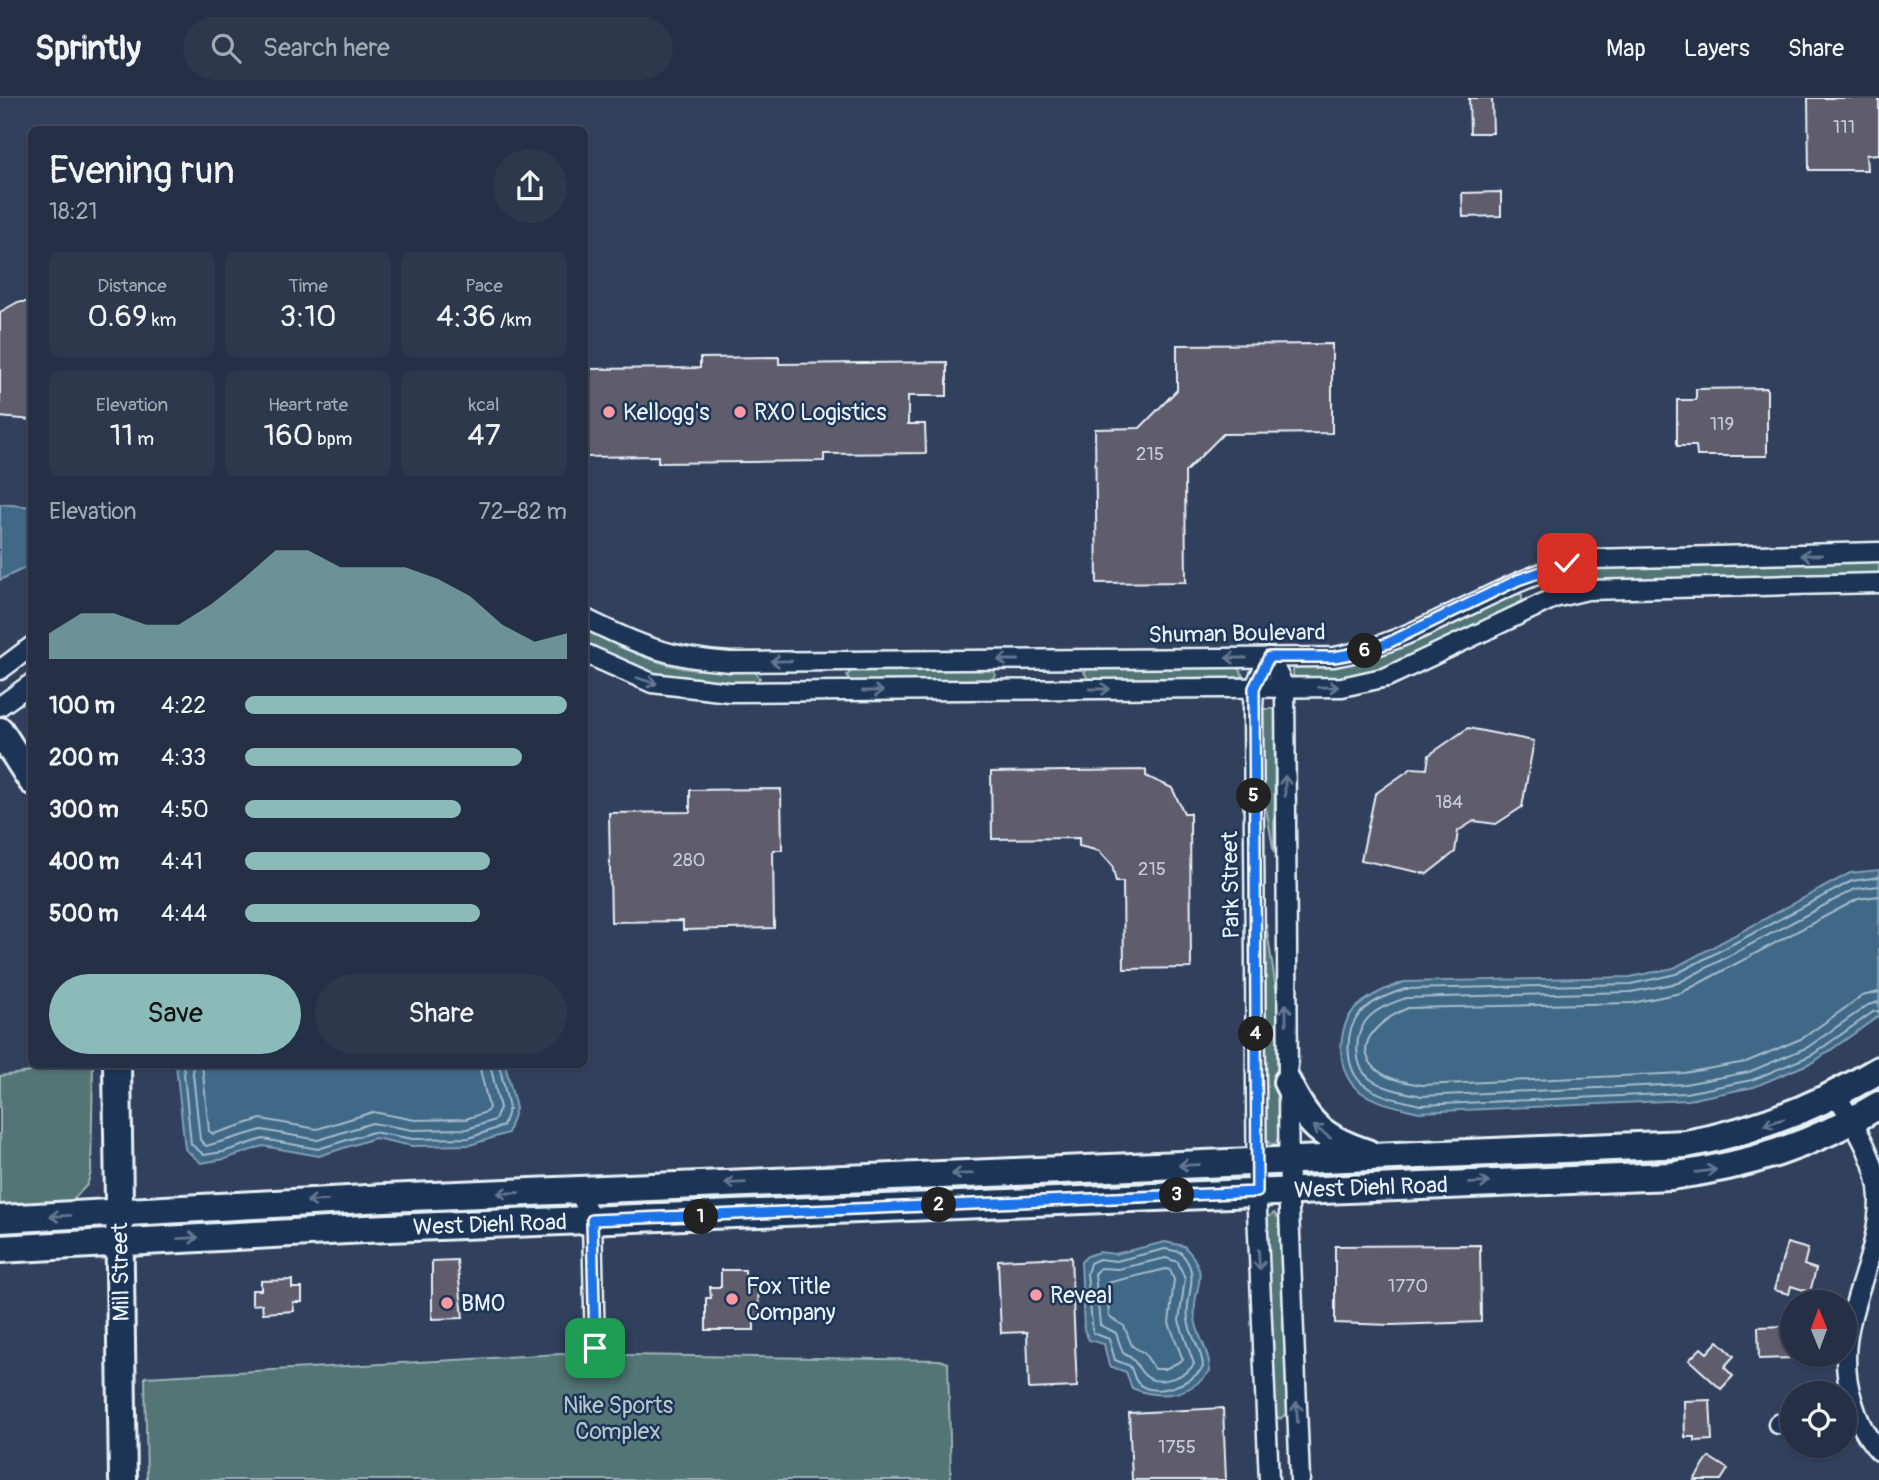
<!DOCTYPE html>
<meta charset="utf-8">
<style>
:root{--surface:#253046;--page:#2d384d;--text:#f1f3f6;--muted:#a3a9b3;--line:#424b5f;--accent:#8bbbb9}
body{margin:0;font-family:Pangolin,sans-serif;background:var(--page);color:var(--text);height:100vh;display:flex;flex-direction:column;font-size:26px;white-space:nowrap}
*{box-sizing:border-box;margin:0}
p{font-size:23px;color:var(--muted)}
.icon{flex:none;width:38px;height:38px;fill:none;stroke:currentColor;stroke-width:2;stroke-linecap:round;stroke-linejoin:round}
.map{position:relative;flex:1;overflow:hidden}
.side{position:absolute;left:28px;top:28px;width:560px;height:942px;display:flex;flex-direction:column;background:var(--surface);border-radius:10px;box-shadow:0 2px 5px #0004,0 0 0 2px var(--line)}
.side>*{flex:none}
.needle{width:46px;rotate:359deg}
.controls{position:absolute;left:1780px;top:1192px;display:grid;gap:14px}
.controls a{display:grid;place-items:center;width:77px;height:77px;border-radius:50%;background:var(--surface);box-shadow:0 2px 5px #0004,0 0 0 2px var(--line);font-size:35px}
.pin{position:absolute;display:grid;place-items:center;width:60px;height:60px;color:#fff;margin:-30px;border-radius:14px;box-shadow:0 4px 10px #0006}
.km{position:absolute;width:35px;height:35px;margin:-18px;border-radius:50%;background:#222;color:#fff;font-size:19px;line-height:35px;text-align:center}
.round{display:grid;place-items:center;flex:none;width:74px;height:74px;border-radius:37px;background:var(--page)}
.summary{display:flex;align-items:center;justify-content:space-between;height:119px;padding:0 21px}
h1{font-size:38px;font-weight:600;line-height:52px}
.stats{display:grid;grid-template-columns:repeat(3,1fr);gap:10px;height:119px;padding:7px 21px}
.stats div{display:grid;align-content:center;border-radius:10px;background:var(--page);text-align:center}
.stats b{font-size:30px;font-weight:600}
.stats small{font-size:19px;font-weight:400}
.stats p{font-size:19px}
.chart{height:196px;padding:14px 21px}
.chart p{display:flex;justify-content:space-between}
.chart svg{width:100%;height:126px;margin-top:7px;fill:var(--accent);opacity:.7}
.primary-button{display:flex;gap:14px;margin-top:auto;padding:14px 21px}
.primary-button a{flex:1;height:80px;border-radius:42px;background:var(--accent);color:#111;font-size:28px;font-weight:600;line-height:80px;text-align:center}
.primary-button a+a{background:var(--page);color:var(--text)}
ul{padding:0 21px;list-style:none;font-size:23px}
li{display:grid;grid-template-columns:112px 84px 1fr;align-items:center;height:52px}
li i{height:18px;border-radius:9px;background:var(--accent)}
header{display:flex;align-items:center;gap:42px;box-sizing:border-box;height:98px;padding:0 35px;background:var(--surface);border-bottom:2px solid var(--line)}
header strong{font-size:33px}
nav{display:flex;gap:38px;margin-inline-start:auto;font-size:24px}
.search{width:490px;height:63px;background:var(--page);display:flex;align-items:center;gap:18px;box-sizing:border-box;padding:0 24px;border-radius:38px;color:var(--muted);font-size:26px}
.map>svg:first-child{display:block}
</style>
<header>
<strong>Sprintly</strong>
<div class="search"><svg class="icon" aria-label="search" viewBox="0 0 24 24"><circle cx="10" cy="10" r="6"/><path d="M15 15l6 6"/></svg>Search here</div>
<nav><a>Map</a><a>Layers</a><a>Share</a></nav>
</header>
<div class="map">
<svg width="1879" height="1382" viewBox="0 0 1879 1382">
<rect width="100%" height="100%" fill="#31405d"/>
<filter id="ink" filterUnits="userSpaceOnUse"><feTurbulence type="fractalNoise" baseFrequency=".0143" numOctaves="2"/><feDisplacementMap in="SourceGraphic" scale="14" xChannelSelector="R" yChannelSelector="G"/><feConvolveMatrix kernelMatrix="1 2 1 2 8 2 1 2 1" color-interpolation-filters="sRGB"/></filter>
<g filter="url(#ink)">
<!-- green -->
<g fill="#527575" stroke="#9db3b6" stroke-width="2">
<polygon points="1879,462 1879,475 1841,479 1598,482 1593,474 1598,469 1623,467 1805,466"/>
<polygon points="1513,494 1522,497 1522,504 1377,573 1335,580 1296,580 1293,577 1293,572 1298,568 1365,563"/>
<path d="M 584,531 C 616,547 646,563 682,570 C 705,574 731,572 754,573 L 760,580 L 756,584 C 734,584 712,586 691,584 C 653,582 618,562 585,545 Z"/>
<polygon points="1238,568 1243,578 1237,581 1089,583 1084,574 1091,569"/>
<polygon points="990,570 996,577 990,583 851,585 847,577 853,572"/>
<polygon points="1262,611 1275,611 1274,755 1262,688"/>
<polygon points="1266,826 1277,897 1278,1039 1276,1045 1271,1047 1266,1040"/>
<polygon points="93,966 91,1074 87,1087 72,1103 0,1111 0,978"/>
<polygon points="1821,1025 1706,1063 1308,1080 1423,1074 1784,1032"/>
<polygon points="1242,1077 1054,1085 945,1098 903,1093 904,1088"/>
<polygon points="841,1090 840,1095 782,1097 712,1108 618,1110 618,1106 626,1101"/>
<polygon points="527,1106 526,1112 162,1133 162,1128 303,1121 385,1108"/>
<polygon points="1274,1115 1279,1120 1287,1315 1280,1321 1275,1316 1267,1120"/>
<polygon points="561,1256 940,1262 948,1265 951,1382 147,1382 145,1279"/>
</g>
<!-- water -->
<g fill="#406987" stroke="#839fb4" stroke-width="2">
<polygon points="0,406 32,409 31,467 0,482"/>
<path d="M 1879,772 L 1879,918 L 1815,963 L 1754,989 L 1688,1002 L 1419,1014 C 1399,1009 1375,1005 1358,992 C 1337,976 1336,933 1353,913 C 1367,898 1385,891 1404,884 L 1630,879 L 1674,870 L 1850,775 Z"/>
<polygon points="176,966 505,966 516,1010 508,1035 470,1047 412,1048 375,1040 319,1058 263,1048 225,1061 201,1065 185,1051"/>
<path d="M 1165,1144 L 1184,1148 C 1214,1179 1191,1188 1195,1220 C 1197,1239 1210,1253 1210,1273 C 1190,1298 1160,1302 1132,1290 L 1126,1274 L 1109,1268 L 1104,1246 L 1089,1242 L 1084,1231 L 1081,1164 L 1087,1158 L 1099,1154 L 1115,1156 Z"/>
</g>
<g fill="none" stroke-linecap="round" stroke-linejoin="round">
<!-- shore -->
<g stroke="#a5bbcb" stroke-width="2">
<path d="M 1879,779 L 1852,783 L 1676,876 L 1631,886 L 1405,891 C 1388,897 1370,903 1358,918 C 1344,936 1345,973 1364,987 C 1380,999 1401,1002 1420,1007 L 1686,995 L 1752,982 L 1812,957 L 1873,914 L 1879,913"/>
<path d="M 1879,788 L 1855,791 L 1678,885 L 1631,894 L 1406,900 C 1392,905 1374,911 1365,924 C 1354,940 1354,968 1369,980 C 1383,991 1404,994 1421,998 L 1685,986 L 1749,974 L 1808,949 L 1868,907 L 1879,904"/>
<path d="M 1879,798 L 1858,801 L 1681,895 L 1632,905 L 1408,910 C 1387,918 1349,944 1375,970 C 1386,982 1407,984 1422,987 L 1684,975 L 1746,964 L 1803,940 L 1862,898 L 1879,894"/>
<polyline points="183,966 191,1046 204,1057 223,1054 263,1041 318,1051 373,1034 413,1041 469,1040 503,1028 509,1010 499,966"/>
<polyline points="192,966 200,1042 206,1048 262,1032 318,1042 372,1025 413,1032 467,1031 495,1022 500,1010 490,966"/>
<polyline points="202,966 209,1033 213,1036 261,1021 317,1031 373,1014 415,1022 466,1021 486,1014 489,1010 479,966"/>
<path d="M 1165,1151 L 1180,1154 C 1203,1177 1184,1196 1188,1222 C 1190,1239 1203,1252 1203,1269 C 1193,1285 1153,1302 1137,1284 C 1134,1280 1133,1273 1130,1268 L 1115,1262 L 1109,1241 L 1093,1235 L 1087,1176 L 1090,1165 L 1099,1161 L 1116,1163 Z"/>
<path d="M 1166,1160 L 1178,1164 L 1185,1181 L 1179,1223 L 1194,1266 C 1187,1278 1159,1288 1147,1279 C 1136,1272 1141,1264 1123,1255 L 1116,1235 L 1100,1227 L 1095,1176 L 1100,1170 L 1118,1171 Z"/>
<polygon points="1166,1171 1170,1172 1174,1182 1169,1225 1183,1262 1165,1271 1155,1271 1144,1255 1132,1248 1124,1228 1109,1219 1107,1185"/>
</g>
</g>
<!-- building -->
<g fill="#5f5b6c" stroke="#e8f1f8" stroke-width="2">
<polygon points="1469,0 1492,0 1493,35 1470,35"/>
<polygon points="1808,0 1879,0 1879,56 1866,57 1867,72 1809,72"/>
<polygon points="1501,94 1501,118 1463,119 1462,95"/>
<polygon points="18,204 32,204 32,322 0,319 0,214"/>
<polygon points="1332,246 1332,335 1223,336 1185,374 1186,484 1097,485 1095,331 1140,330 1177,292 1177,247"/>
<polygon points="779,259 779,266 947,264 947,298 908,298 908,326 925,326 926,355 824,356 824,363 658,365 658,358 584,359 584,271 700,270 700,260"/>
<polygon points="1767,290 1767,358 1697,358 1696,348 1677,348 1677,302 1696,302 1696,291"/>
<polygon points="1468,630 1534,643 1522,709 1496,726 1474,723 1458,733 1455,754 1427,776 1361,762 1375,696 1412,670 1427,671 1429,657"/>
<polygon points="1146,672 1146,678 1172,690 1184,715 1190,715 1191,870 1124,871 1123,784 1116,784 1112,767 1099,753 1079,748 1079,740 992,741 991,674"/>
<polygon points="781,691 782,752 773,752 774,830 683,832 683,823 611,824 609,715 690,714 690,692"/>
<polygon points="1787,1145 1808,1151 1804,1167 1816,1171 1810,1194 1791,1188 1789,1196 1774,1192"/>
<polygon points="1480,1147 1481,1224 1391,1227 1335,1225 1335,1148"/>
<polygon points="1071,1159 1077,1289 1029,1291 1027,1234 1001,1235 998,1162"/>
<polygon points="457,1162 463,1220 432,1221 432,1163"/>
<polygon points="721,1172 745,1172 746,1189 758,1190 759,1220 754,1220 754,1232 706,1232 706,1200 711,1200 710,1189 721,1189"/>
<polygon points="292,1182 292,1190 302,1190 302,1204 293,1204 294,1213 263,1215 262,1206 252,1207 252,1192 261,1192 261,1183"/>
<polygon points="1792,1228 1792,1260 1759,1261 1758,1229"/>
<polygon points="1718,1243 1734,1258 1724,1269 1733,1278 1721,1291 1689,1262 1701,1250 1707,1255"/>
<polygon points="1710,1302 1712,1342 1695,1343 1695,1339 1685,1339 1684,1303"/>
<polygon points="1223,1310 1226,1382 1132,1382 1129,1315"/>
<polygon points="1709,1359 1728,1371 1721,1382 1694,1382"/>
</g>
<g fill="none" stroke-linecap="round" stroke-linejoin="round">
<defs>
<g id="street">
<path d="M 584,520 C 638,547 669,560 730,564 L 1334,559 C 1425,543 1499,479 1591,461 L 1879,454"/>
<polyline points="584,555 652,585 729,594 1342,589 1387,579 1554,500 1587,492 1879,485"/>
<polyline points="1269,559 1285,590 1289,1112 1300,1382"/>
<polyline points="0,572 32,548"/>
<polyline points="0,608 32,585"/>
<path d="M 1837,998 C 1856,1030 1878,1062 1879,1101 C 1879,1173 1829,1226 1852,1301 C 1857,1320 1865,1338 1879,1353"/>
<polyline points="578,1092 592,1122 595,1250"/>
<polyline points="1778,1326 1792,1322"/>
<polyline points="1269,1382 1257,1113 1253,610 1254,590 1269,559"/>
</g>
<g id="secondary">
<polyline points="0,633 32,683"/>
<polyline points="117,966 123,1382"/>
<path d="M 1287,984 C 1307,1026 1322,1040 1367,1055"/>
<path d="M 0,1121 L 385,1100 L 1686,1046 C 1757,1033 1818,1009 1879,972"/>
<path d="M 0,1151 L 365,1131 L 1671,1078 C 1747,1068 1814,1047 1879,1007"/>
</g>
</defs>
<!-- street casing -->
<use href="#street" stroke="#e8f1f8" stroke-width="23"/>
<!-- secondary casing -->
<use href="#secondary" stroke="#e8f1f8" stroke-width="32"/>
<!-- street -->
<use href="#street" stroke="#1d3557" stroke-width="18"/>
<!-- secondary -->
<use href="#secondary" stroke="#1d3557" stroke-width="26"/>
</g>
<!-- one-way arrows -->
<defs><path id="oneway-shaft" d="M-6 0H5M1.5-3L5.5 0L1.5 3" fill="none" stroke-width="1.6" stroke-linecap="round" stroke-linejoin="round" transform="scale(1.75)"/></defs>
<g stroke="#64778f">
<use href="#oneway-shaft" transform="translate(1811 457) rotate(179)"/>
<use href="#oneway-shaft" transform="translate(1236 560) rotate(180)"/>
<use href="#oneway-shaft" transform="translate(1008 562) rotate(180)"/>
<use href="#oneway-shaft" transform="translate(781 563) rotate(179)"/>
<use href="#oneway-shaft" transform="translate(647 583) rotate(18)"/>
<use href="#oneway-shaft" transform="translate(1328 589) rotate(-1)"/>
<use href="#oneway-shaft" transform="translate(1100 591)"/>
<use href="#oneway-shaft" transform="translate(873 593)"/>
<use href="#oneway-shaft" transform="translate(1285 688) rotate(-90)"/>
<use href="#oneway-shaft" transform="translate(1286 916) rotate(-91)"/>
<use href="#oneway-shaft" transform="translate(1774 1024) rotate(162)"/>
<use href="#oneway-shaft" transform="translate(1322 1034) rotate(-144)"/>
<use href="#oneway-shaft" transform="translate(1189 1067) rotate(178)"/>
<use href="#oneway-shaft" transform="translate(1706 1073) rotate(-8)"/>
<use href="#oneway-shaft" transform="translate(962 1076) rotate(178)"/>
<use href="#oneway-shaft" transform="translate(735 1085) rotate(178)"/>
<use href="#oneway-shaft" transform="translate(1479 1085) rotate(-2)"/>
<use href="#oneway-shaft" transform="translate(508 1095) rotate(178)"/>
<use href="#oneway-shaft" transform="translate(317 1103) rotate(177)"/>
<use href="#oneway-shaft" transform="translate(60 1118) rotate(177)"/>
<use href="#oneway-shaft" transform="translate(188 1140) rotate(-3)"/>
<use href="#oneway-shaft" transform="translate(1259 1162) rotate(87)"/>
<use href="#oneway-shaft" transform="translate(1297 1314) rotate(-93)"/>
</g>
</g>
<g fill="none" stroke-linecap="round" stroke-linejoin="round" filter="url(#ink)">
<defs>
<polyline id="route" points="595,1250 592,1122 1257,1094 1254,590 1269,559 1334,559 1361,554 1388,545 1518,482 1567,465"/>
</defs>
<!-- route casing -->
<use href="#route" stroke="#fff" stroke-width="14"/>
<!-- route -->
<use href="#route" stroke="#1a73e8" stroke-width="9"/>
</g>
<!-- markers -->
<g fill="#ff9aa2" stroke="#1d3557" stroke-width="2.5">
<circle cx="609" cy="314" r="7"/>
<circle cx="740" cy="314" r="7"/>
<circle cx="1036" cy="1197" r="7"/>
<circle cx="732" cy="1201" r="7"/>
<circle cx="447" cy="1205" r="7"/>
</g>
<g text-anchor="middle" stroke-width="5" stroke-linejoin="round" paint-order="stroke">
<!-- number labels -->
<g font-size="19" fill="#c6ccd5">
<text x="1844" y="35">111</text>
<text x="1722" y="332">119</text>
<text x="1150" y="362">215</text>
<text x="1449" y="710">184</text>
<text x="689" y="768">280</text>
<text x="1152" y="777">215</text>
<text x="1408" y="1194">1770</text>
<text x="1177" y="1355">1755</text>
</g>
<!-- poi labels -->
<g font-size="23" fill="#e8f1f8" stroke="#1d3557" text-anchor="start">
<text x="623" y="322">Kellogg's</text>
<text x="754" y="322">RXO Logistics</text>
<text x="746" y="1196">Fox Title<tspan x="746" dy="26">Company</tspan></text>
<text x="1050" y="1205">Reveal</text>
<text x="461" y="1213">BMO</text>
</g>
<!-- street labels -->
<g font-size="23" fill="#e8f1f8" stroke="#1d3557">
<text transform="translate(1237 535) rotate(-1)" y="8">Shuman Boulevard</text>
<text transform="translate(1230 787) rotate(-91)" y="8">Park Street</text>
<text transform="translate(1371 1089) rotate(-2)" y="8">West Diehl Road</text>
<text transform="translate(490 1126) rotate(-2)" y="8">West Diehl Road</text>
<text transform="translate(120 1174) rotate(-91)" y="8">Mill Street</text>
</g>
<!-- park labels -->
<g font-size="23" fill="#b4c6ca" stroke="#1d3557">
<text x="618" y="1315">Nike Sports<tspan x="618" dy="26">Complex</tspan></text>
</g>
</g>
</svg>
<div class="controls">
<a><svg class="needle" viewBox="-14 -14 28 28"><path d="M0-13l5 13h-10z" fill="#e53935"/><path d="M0 13l5-13h-10z" fill="#a3a9b3"/></svg></a>
<a><svg class="icon" aria-label="locate" viewBox="0 0 24 24"><circle cx="12" cy="12" r="6"/><path d="M12 2v4M12 18v4M2 12h4M18 12h4"/></svg></a>
</div>
<div class="pin" style="left:595px;top:1250px;background:#1e9e55"><svg class="icon" aria-label="arrive" viewBox="0 0 24 24"><path d="M6 21V4h12l-3 4 3 4H6"/></svg></div>
<div class="pin" style="left:1567px;top:465px;background:#d93025"><svg class="icon" aria-label="check" viewBox="0 0 24 24"><path d="M5 12l5 5 9-10"/></svg></div>
<b class="km" style="left:701px;top:1119px">1</b>
<b class="km" style="left:939px;top:1107px">2</b>
<b class="km" style="left:1177px;top:1097px">3</b>
<b class="km" style="left:1256px;top:936px">4</b>
<b class="km" style="left:1254px;top:698px">5</b>
<b class="km" style="left:1365px;top:553px">6</b>
<section class="side">
<div class="summary"><div><h1>Evening run</h1><p>18:21</p></div><a class="round"><svg class="icon" aria-label="share" viewBox="0 0 24 24"><path d="M12 15V3M7 8l5-5 5 5M5 13v7h14v-7"/></svg></a></div>
<div class="stats">
<div><p>Distance</p><b>0.69<small> km</small></b></div>
<div><p>Time</p><b>3:10</b></div>
<div><p>Pace</p><b>4:36<small> /km</small></b></div>
</div>
<div class="stats">
<div><p>Elevation</p><b>11<small> m</small></b></div>
<div><p>Heart rate</p><b>160<small> bpm</small></b></div>
<div><p>kcal</p><b>47</b></div>
</div>
<div class="chart"><p><span>Elevation</span>72–82 m</p>
<svg viewBox="0 0 160 44" preserveAspectRatio="none"><path d="M0 44V35L10 28L20 28L30 32L40 32L50 25L60 16L70 6L80 6L90 12L100 12L110 12L120 16L130 22L140 32L150 38L160 35V44z"/></svg>
</div>
<ul>
<li><b>100 m</b>4:22<i style="width:100%"></i></li>
<li><b>200 m</b>4:33<i style="width:86%"></i></li>
<li><b>300 m</b>4:50<i style="width:67%"></i></li>
<li><b>400 m</b>4:41<i style="width:76%"></i></li>
<li><b>500 m</b>4:44<i style="width:73%"></i></li>
</ul>
<div class="primary-button"><a>Save</a><a>Share</a></div>
</section>
</div>
